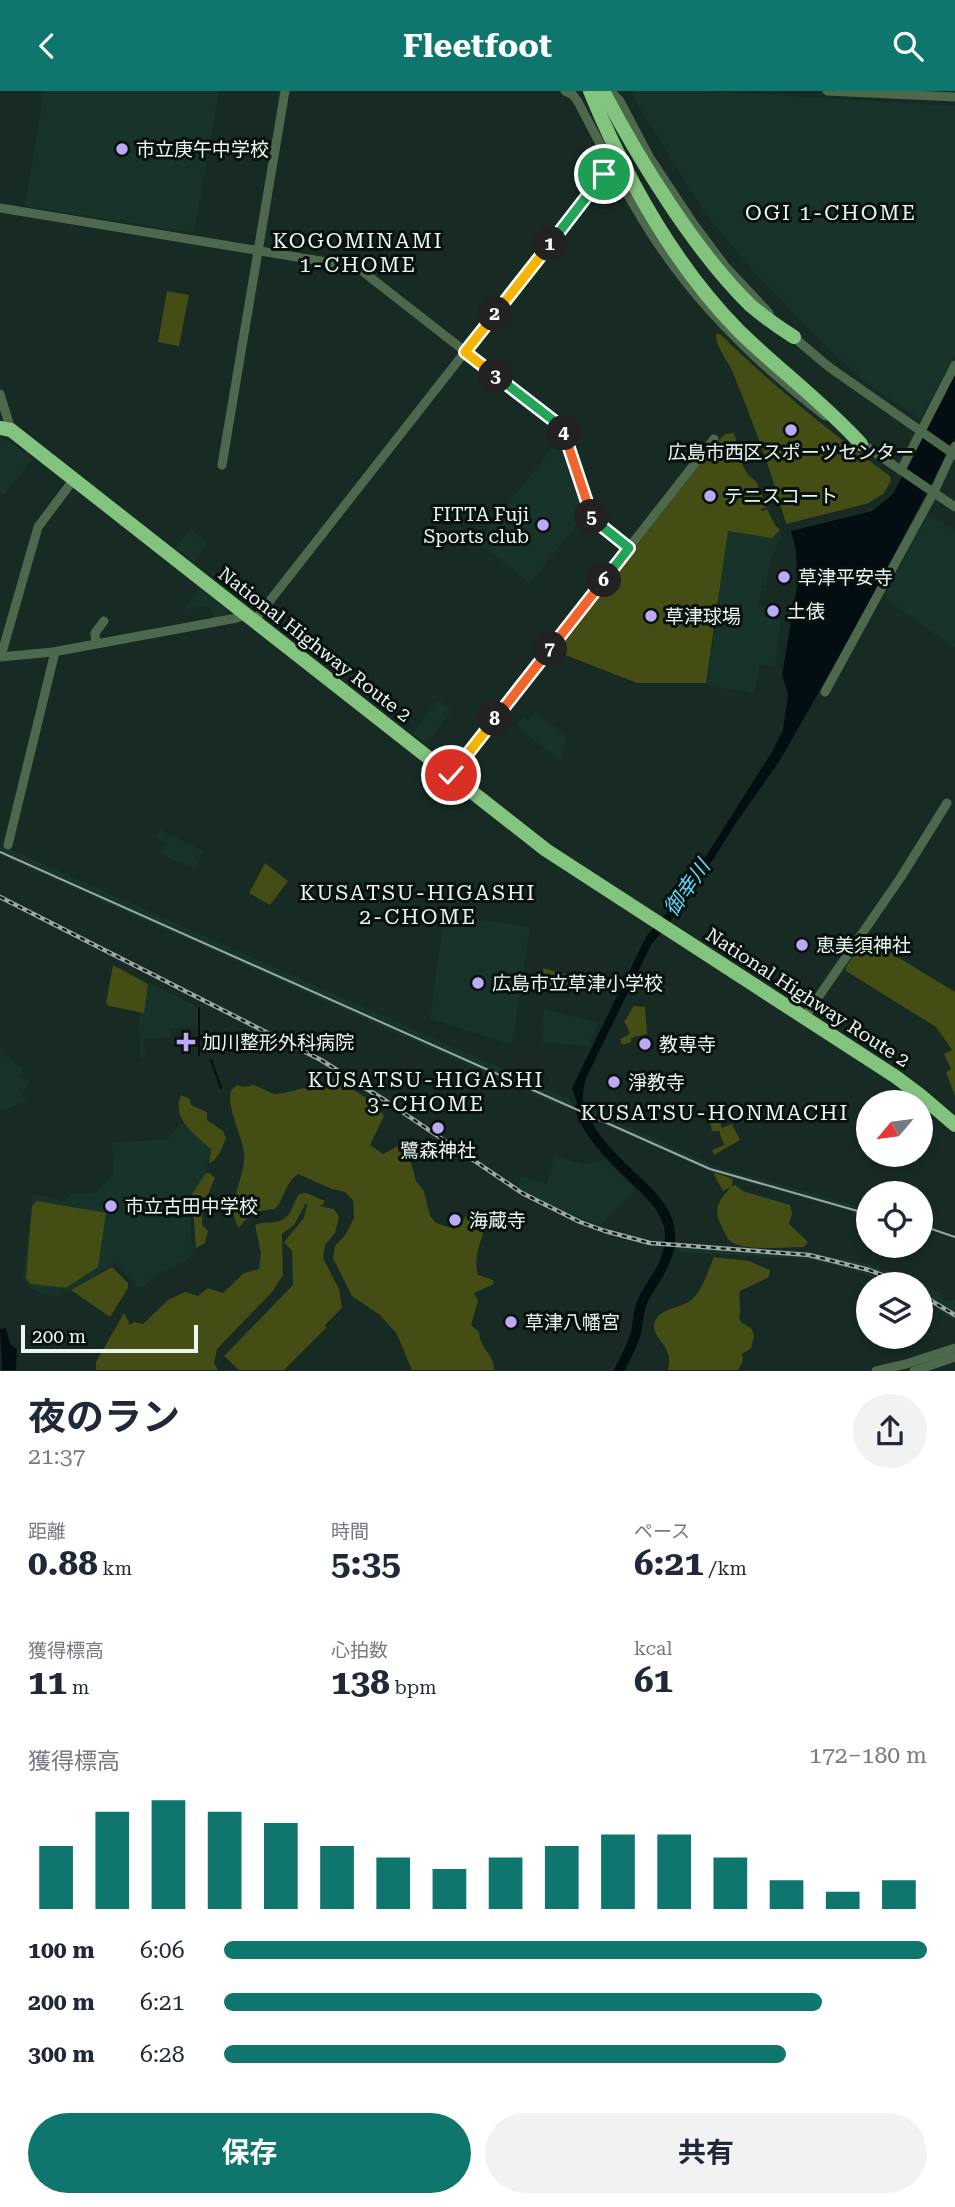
<!DOCTYPE html>
<html lang="ja">
<meta charset="utf-8">
<style>
:root{--surface:#fff;--page:#f2f2f3;--text:#1f2937;--muted:#747a83;--accent:#0f766e}
body{margin:0;font-family:"Roboto Serif","Noto Sans JP",serif;background:var(--page);color:var(--text);height:100vh;display:flex;flex-direction:column;font-size:26px;white-space:nowrap}
*{box-sizing:border-box;margin:0}
p{font-size:23px;color:var(--muted)}
.icon{flex:none;width:38px;height:38px;fill:none;stroke:currentColor;stroke-width:2;stroke-linecap:round;stroke-linejoin:round}
.map{position:relative;height:1280px;overflow:hidden}
.panel{display:flex;flex-direction:column;background:var(--surface);flex:1}
.panel>*{flex:none}
.needle{width:46px;rotate:241deg}
.tools{position:absolute;left:856px;top:999px;display:grid;gap:14px}
.tools a{display:grid;place-items:center;width:77px;height:77px;border-radius:50%;background:var(--surface);box-shadow:0 4px 10px #0003;font-size:35px}
.scale{position:absolute;left:21px;bottom:18px;width:177px;box-sizing:border-box;padding-left:7px;border:4px solid #eaf7f1;border-top:0;font-size:19px;line-height:24px;white-space:nowrap;color:#eaf7f1;-webkit-text-stroke:5px #09110e;paint-order:stroke}
.pin{position:absolute;display:grid;place-items:center;width:60px;height:60px;color:#fff;margin:-30px;border:4px solid #fff;border-radius:50%;box-shadow:0 2px 7px #0007}
.km{position:absolute;width:35px;height:35px;margin:-18px;border-radius:50%;background:#222;color:#fff;font-size:19px;line-height:35px;text-align:center}
.round{display:grid;place-items:center;flex:none;width:74px;height:74px;border-radius:37px;background:var(--page)}
.summary{display:flex;align-items:center;justify-content:space-between;height:119px;padding:0 28px}
h1{font-size:38px;font-weight:700;line-height:52px}
.figures{display:grid;grid-template-columns:repeat(3,1fr);gap:10px;height:119px;padding:7px 28px}
.figures div{display:grid;align-content:center}
.figures b{font-size:35px;font-weight:700}
.figures small{font-size:19px;font-weight:400}
.figures p{font-size:19px}
.chart{height:196px;padding:14px 28px}
.chart p{display:flex;justify-content:space-between}
.chart svg{width:100%;height:126px;margin-top:7px;stroke:var(--accent);stroke-width:6}
.action{display:flex;gap:14px;margin-top:auto;padding:14px 28px}
.action a{flex:1;height:80px;border-radius:42px;background:var(--accent);color:#fff;font-size:28px;font-weight:700;line-height:80px;text-align:center}
.action a+a{background:var(--page);color:var(--text)}
ul{padding:0 28px;list-style:none;font-size:23px}
li{display:grid;grid-template-columns:112px 84px 1fr;align-items:center;height:52px}
li i{height:18px;border-radius:9px;background:var(--accent)}
header{display:flex;justify-content:space-between;align-items:center;height:91px;padding:0 28px;background:var(--accent);color:#fff;font-size:32px;font-weight:700}
.map>svg:first-child{display:block}
</style>
<header><svg class="icon" aria-label="back" viewBox="0 0 24 24"><path d="M15 5l-7 7 7 7"/></svg>Fleetfoot<svg class="icon" aria-label="search" viewBox="0 0 24 24"><circle cx="10" cy="10" r="6"/><path d="M15 15l6 6"/></svg></header>
<div class="map">
<svg width="955" height="1280" viewBox="0 0 955 1280">
<rect width="100%" height="100%" fill="#172b24"/>
<!-- built -->
<g fill="#18342a">
<polygon points="44,0 219,0 194,142 25,115"/>
<polygon points="633,0 707,0 955,15 955,264 920,328 868,293 823,252 755,182 704,121 633,6"/>
<polygon points="0,347 11,351 33,368 4,404 0,401"/>
<polygon points="559,348 561,348 586,422 530,492 478,451"/>
<polygon points="929,422 955,440 955,557 887,509 885,504"/>
<polygon points="190,438 208,453 194,471 175,457"/>
<polygon points="728,440 771,447 779,440 782,447 776,453 777,458 773,462 769,477 766,494 762,494 759,514 765,516 764,526 781,529 775,576 760,573 754,603 738,599 710,596 710,593 707,592"/>
<polygon points="200,498 232,524 213,527 212,520 205,515 187,518 185,517"/>
<polygon points="438,609 452,620 426,653 412,642"/>
<polygon points="536,621 564,643 566,646 561,670 516,635 523,626 528,629"/>
<polygon points="160,739 203,760 196,778 160,763 165,752 156,747"/>
<polygon points="0,754 558,1003 571,1010 574,1019 550,1011 0,764"/>
<polygon points="447,824 529,836 530,837 512,951 510,953 430,928 444,825"/>
<polygon points="148,891 198,917 198,935 170,937 170,946 144,948 145,968 140,968 139,932 140,921 144,921"/>
<polygon points="544,918 599,932 588,955 542,951"/>
<polygon points="0,957 2,962 23,978 21,986 30,990 22,1004 26,1009 10,1017 0,1019"/>
<polygon points="584,1016 717,1076 868,1118 868,1125 716,1083 587,1026"/>
<polygon points="181,1032 211,1058 206,1082 198,1094 197,1099 192,1103 190,1109 191,1151 196,1157 187,1169 157,1184 142,1196 138,1196 116,1172 59,1206 45,1204 32,1198 23,1187 33,1103 52,1107 61,1111 67,1108 71,1103 94,1102 113,1084 112,1051 167,1049"/>
<polygon points="556,1065 583,1073 592,1072 605,1068 634,1098 633,1103 600,1134 554,1116 519,1097 521,1085 547,1093"/>
<polygon points="680,1153 784,1159 846,1168 870,1174 913,1188 945,1205 943,1209 945,1210 955,1209 955,1227 952,1228 935,1218 936,1215 921,1208 920,1194 890,1193 845,1177 807,1168 678,1161"/>
</g>
<!-- green -->
<g fill="#434d14">
<polygon points="167,200 189,204 179,255 158,251"/>
<path d="M 716,243 L 720,243 C 773,295 830,341 890,385 L 891,390 L 884,402 L 869,412 L 786,433 C 772,382 753,331 733,282 C 728,270 715,255 716,243 Z"/>
<path d="M 734,342 C 740,360 739,380 756,390 L 767,416 L 761,418 L 762,420 L 767,418 L 775,434 L 780,439 L 772,447 L 728,440 L 706,592 L 637,592 L 555,560 L 717,351 L 725,343 Z"/>
<polygon points="265,772 288,790 270,814 249,802"/>
<polygon points="868,848 955,901 955,1005 946,981 951,978 944,963 952,959 936,936 846,880 846,876 863,850"/>
<polygon points="113,874 148,893 144,922 109,915 106,912"/>
<polygon points="543,877 580,887 577,900 562,897 563,894 557,892 555,898 545,896"/>
<polygon points="634,915 645,916 647,943 631,947 631,951 622,954 620,948 630,943 626,933 624,931"/>
<path d="M 333,987 L 375,1012 L 384,1025 L 370,1054 L 383,1063 L 398,1055 L 408,1061 L 416,1090 L 424,1100 L 430,1125 L 436,1132 L 454,1138 L 469,1122 L 476,1127 L 483,1143 C 478,1157 474,1170 478,1184 L 493,1189 L 494,1193 L 474,1202 L 478,1210 L 471,1234 L 479,1241 C 480,1259 494,1262 494,1279 L 412,1279 L 397,1243 L 380,1224 L 352,1205 L 333,1167 L 335,1155 L 346,1143 L 354,1127 L 353,1109 L 345,1101 L 332,1098 L 298,1083 C 283,1094 286,1106 275,1118 C 258,1119 249,1123 239,1137 C 223,1114 247,1086 244,1062 C 242,1043 226,1017 231,999 L 237,994 L 245,996 L 254,994 L 274,1003 L 284,1002 L 304,997 L 310,1000 Z"/>
<path d="M 181,1004 L 190,1008 L 191,1014 L 207,1021 L 207,1029 L 223,1040 L 226,1047 C 222,1057 219,1067 209,1073 L 211,1058 C 195,1044 171,1028 181,1004 Z"/>
<polygon points="717,1023 722,1037 732,1033 740,1049 714,1064 712,1059 724,1054 719,1040 712,1040 709,1025"/>
<polygon points="206,1082 210,1082 215,1087 203,1115 202,1134 208,1140 205,1152 196,1157 192,1103"/>
<path d="M 715,1082 L 733,1088 L 732,1095 L 735,1094 L 743,1100 L 790,1114 L 792,1123 L 789,1133 L 808,1151 L 804,1156 C 787,1156 740,1161 729,1149 C 726,1145 723,1139 721,1134 C 712,1118 720,1108 731,1096 L 723,1100 L 714,1084 Z"/>
<path d="M 306,1102 L 325,1110 L 322,1114 L 319,1115 L 334,1118 L 339,1126 L 335,1142 L 325,1154 L 323,1167 L 339,1198 L 342,1217 L 325,1234 L 326,1237 L 284,1279 L 239,1279 L 224,1265 L 293,1194 L 292,1160 L 284,1151 L 304,1127 L 307,1113 L 306,1112 L 294,1134 L 282,1143 L 283,1184 L 273,1200 L 217,1258 L 214,1272 L 218,1279 L 96,1279 L 96,1271 L 124,1222 L 130,1234 L 134,1231 L 143,1233 L 168,1209 L 185,1201 L 198,1205 L 208,1197 L 223,1202 L 244,1182 L 259,1178 L 261,1162 L 255,1134 C 266,1129 279,1135 288,1124 C 293,1118 294,1110 299,1103 Z"/>
<polygon points="37,1110 106,1122 98,1176 66,1197 31,1193 26,1187 32,1115"/>
<path d="M 714,1166 L 749,1170 L 770,1179 L 769,1186 L 740,1200 C 738,1210 742,1217 739,1227 L 741,1231 L 752,1238 L 754,1245 L 751,1257 L 742,1263 L 743,1270 L 738,1279 L 668,1279 C 669,1274 670,1268 668,1263 C 666,1253 653,1245 654,1234 C 656,1218 680,1217 690,1210 C 702,1201 708,1180 714,1166 Z"/>
<polygon points="112,1176 128,1192 128,1197 110,1226 71,1199"/>
</g>
<!-- water -->
<g fill="#020e12">
<polygon points="955,283 955,348 851,545 780,669 736,732 688,808 651,854 586,987 583,1001 583,1029 572,997 646,846 682,803 772,661 783,639 788,603 782,584 797,495 797,482 796,459 791,440 872,420 893,403"/>
<polygon points="6,1237 10,1253 17,1258 16,1279 2,1279 0,1238"/>
</g>
<g fill="none" stroke-linecap="round" stroke-linejoin="round">
<!-- stream -->
<g stroke="#020e12" stroke-width="2">
<polyline points="199,964 199,917"/>
<polyline points="211,969 221,997"/>
</g>
<!-- river -->
<path stroke="#020e12" stroke-width="10" d="M 580,1017 C 588,1044 612,1066 631,1085 C 658,1109 682,1133 664,1172 C 659,1185 649,1196 643,1209 C 637,1221 639,1233 635,1245 C 631,1257 625,1268 619,1280"/>
<!-- minor -->
<g stroke="#4e684d" stroke-width="9">
<path d="M 565,0 L 573,4 L 578,11 C 604,60 629,110 660,156 C 704,221 763,277 825,325"/>
<polyline points="610,0 620,10 650,67 693,132 725,175 769,222"/>
<polyline points="827,0 955,6"/>
<polyline points="0,117 357,176 558,333 565,344 593,427 629,457"/>
<polyline points="791,244 829,276 955,364"/>
<polyline points="0,303 11,339"/>
<polyline points="858,350 955,416"/>
<polyline points="222,374 285,0"/>
<polyline points="901,379 955,274"/>
<polyline points="254,530 599,90 612,78"/>
<polyline points="96,552 95,542 104,530"/>
<polyline points="1,565 38,436 74,388"/>
<polyline points="0,566 53,561 237,527 245,523"/>
<polyline points="825,601 934,401 955,355"/>
<polyline points="451,684 714,348"/>
<polyline points="8,754 54,565 53,561"/>
<polyline points="804,927 901,786 947,712"/>
<polyline points="876,1280 906,1273 955,1257"/>
<polyline points="914,1280 955,1266"/>
</g>
<!-- highway -->
<g stroke="#82c47e" stroke-width="14">
<path d="M 590,0 C 626,87 673,173 739,240 C 779,279 824,312 861,353"/>
<path d="M 603,0 C 639,69 695,160 750,214 C 764,226 778,236 794,246"/>
<polyline points="0,337 11,339 546,759 896,986 920,1004 955,1034"/>
</g>
<!-- tram -->
<g stroke="#9aa9a3" stroke-width="2">
<polyline points="0,761 710,1078 868,1123"/>
<polyline points="920,1134 955,1146"/>
</g>
<defs>
<g id="rail">
<polyline points="0,806 321,969 386,1010 522,1102 580,1131 605,1140 650,1152 809,1164 869,1179 908,1194"/>
<polyline points="920,1203 955,1224"/>
</g>
</defs>
<!-- rail casing -->
<use href="#rail" stroke="#9aa9a3" stroke-width="4.5"/>
<!-- rail -->
<use href="#rail" stroke="#09110e" stroke-width="2" stroke-dasharray="5" stroke-linecap="butt"/>
</g>
<g fill="none" stroke-linecap="round" stroke-linejoin="round">
<defs>
<polyline id="split-1" points="550,153 604,83"/>
<polyline id="split-2" points="495,223 550,153"/>
<polyline id="split-3" points="495,223 465,261 496,285"/>
<polyline id="split-4" points="496,285 558,333 564,342"/>
<polyline id="split-5" points="564,342 592,426"/>
<polyline id="split-6" points="592,426 594,429 629,457 604,489"/>
<polyline id="split-7" points="550,558 604,489"/>
<polyline id="split-8" points="495,628 550,558"/>
<polyline id="split-9" points="451,684 495,628"/>
</defs>
<!-- split-1 casing -->
<use href="#split-1" stroke="#fff" stroke-width="14"/>
<!-- split-2 casing -->
<use href="#split-2" stroke="#fff" stroke-width="14"/>
<!-- split-3 casing -->
<use href="#split-3" stroke="#fff" stroke-width="14"/>
<!-- split-4 casing -->
<use href="#split-4" stroke="#fff" stroke-width="14"/>
<!-- split-5 casing -->
<use href="#split-5" stroke="#fff" stroke-width="14"/>
<!-- split-6 casing -->
<use href="#split-6" stroke="#fff" stroke-width="14"/>
<!-- split-7 casing -->
<use href="#split-7" stroke="#fff" stroke-width="14"/>
<!-- split-8 casing -->
<use href="#split-8" stroke="#fff" stroke-width="14"/>
<!-- split-9 casing -->
<use href="#split-9" stroke="#fff" stroke-width="14"/>
<!-- split-1 -->
<use href="#split-1" stroke="#22a559" stroke-width="9"/>
<!-- split-2 -->
<use href="#split-2" stroke="#f5b400" stroke-width="9"/>
<!-- split-3 -->
<use href="#split-3" stroke="#f5b400" stroke-width="9"/>
<!-- split-4 -->
<use href="#split-4" stroke="#22a559" stroke-width="9"/>
<!-- split-5 -->
<use href="#split-5" stroke="#f0652b" stroke-width="9"/>
<!-- split-6 -->
<use href="#split-6" stroke="#22a559" stroke-width="9"/>
<!-- split-7 -->
<use href="#split-7" stroke="#f0652b" stroke-width="9"/>
<!-- split-8 -->
<use href="#split-8" stroke="#f0652b" stroke-width="9"/>
<!-- split-9 -->
<use href="#split-9" stroke="#f5b400" stroke-width="9"/>
</g>
<!-- markers -->
<g fill="#baaaf7" stroke="#09110e" stroke-width="2.5">
<circle cx="122" cy="58" r="7"/>
<circle cx="791" cy="339" r="7"/>
<circle cx="710" cy="405" r="7"/>
<circle cx="543" cy="434" r="7"/>
<circle cx="784" cy="486" r="7"/>
<circle cx="773" cy="520" r="7"/>
<circle cx="651" cy="525" r="7"/>
<circle cx="802" cy="854" r="7"/>
<circle cx="478" cy="892" r="7"/>
<path d="M182.5 940.5h7v7h7v7h-7v7h-7v-7h-7v-7h7z"/>
<circle cx="645" cy="953" r="7"/>
<circle cx="614" cy="991" r="7"/>
<circle cx="438" cy="1037" r="7"/>
<circle cx="111" cy="1115" r="7"/>
<circle cx="455" cy="1129" r="7"/>
<circle cx="511" cy="1231" r="7"/>
</g>
<g text-anchor="middle" stroke-width="6" stroke-linejoin="round" paint-order="stroke">
<!-- poi labels -->
<g font-size="19" fill="#eaf7f1" stroke="#09110e" text-anchor="start">
<text x="136" y="65">市立庚午中学校</text>
<text x="791" y="368" text-anchor="middle">広島市西区スポーツセンター</text>
<text x="724" y="412">テニスコート</text>
<text x="529" y="430" text-anchor="end">FITTA Fuji<tspan x="529" dy="22">Sports club</tspan></text>
<text x="798" y="493">草津平安寺</text>
<text x="787" y="527">土俵</text>
<text x="665" y="532">草津球場</text>
<text x="816" y="861">恵美須神社</text>
<text x="492" y="899">広島市立草津小学校</text>
<text x="202" y="958">加川整形外科病院</text>
<text x="659" y="960">教専寺</text>
<text x="628" y="998">淨教寺</text>
<text x="438" y="1066" text-anchor="middle">鷺森神社</text>
<text x="125" y="1122">市立古田中学校</text>
<text x="469" y="1136">海蔵寺</text>
<text x="525" y="1238">草津八幡宮</text>
</g>
<!-- street labels -->
<g font-size="19" fill="#eaf7f1" stroke="#09110e">
<text transform="translate(315 553) rotate(38)" y="7">National Highway Route 2</text>
<text transform="translate(808 906) rotate(33)" y="7">National Highway Route 2</text>
</g>
<!-- neighbourhood labels -->
<g font-size="21" letter-spacing="2" fill="#eaf7f1" stroke="#09110e">
<text x="831" y="129">OGI 1-CHOME</text>
<text x="358" y="157">KOGOMINAMI<tspan x="358" dy="24">1-CHOME</tspan></text>
<text x="418" y="809">KUSATSU-HIGASHI<tspan x="418" dy="24">2-CHOME</tspan></text>
<text x="426" y="996">KUSATSU-HIGASHI<tspan x="426" dy="24">3-CHOME</tspan></text>
<text x="715" y="1029">KUSATSU-HONMACHI</text>
</g>
<!-- water labels -->
<g font-size="21" font-style="italic" fill="#5ddafb" stroke="#09110e">
<text transform="translate(687 797) rotate(-55)" y="7">御幸川</text>
</g>
</g>
</svg>
<div class="tools">
<a><svg class="needle" viewBox="-14 -14 28 28"><path d="M0-13l5 13h-10z" fill="#e53935"/><path d="M0 13l5-13h-10z" fill="#747a83"/></svg></a>
<a><svg class="icon" aria-label="locate" viewBox="0 0 24 24"><circle cx="12" cy="12" r="6"/><path d="M12 2v4M12 18v4M2 12h4M18 12h4"/></svg></a>
<a><svg class="icon" aria-label="layers" viewBox="0 0 24 24"><path d="M12 4l9 5-9 5-9-5zM3 14l9 5 9-5"/></svg></a>
</div>
<div class="scale">200 m</div>
<div class="pin" style="left:604px;top:83px;background:#1e9e55"><svg class="icon" aria-label="arrive" viewBox="0 0 24 24"><path d="M6 21V4h12l-3 4 3 4H6"/></svg></div>
<div class="pin" style="left:451px;top:684px;background:#d93025"><svg class="icon" aria-label="check" viewBox="0 0 24 24"><path d="M5 12l5 5 9-10"/></svg></div>
<b class="km" style="left:550px;top:153px">1</b>
<b class="km" style="left:495px;top:223px">2</b>
<b class="km" style="left:496px;top:285px">3</b>
<b class="km" style="left:564px;top:342px">4</b>
<b class="km" style="left:592px;top:426px">5</b>
<b class="km" style="left:604px;top:489px">6</b>
<b class="km" style="left:550px;top:558px">7</b>
<b class="km" style="left:495px;top:628px">8</b>
</div>
<section class="panel">
<div class="summary"><div><h1>夜のラン</h1><p>21:37</p></div><a class="round"><svg class="icon" aria-label="share" viewBox="0 0 24 24"><path d="M12 15V3M7 8l5-5 5 5M5 13v7h14v-7"/></svg></a></div>
<div class="figures">
<div><p>距離</p><b>0.88<small> km</small></b></div>
<div><p>時間</p><b>5:35</b></div>
<div><p>ペース</p><b>6:21<small> /km</small></b></div>
</div>
<div class="figures">
<div><p>獲得標高</p><b>11<small> m</small></b></div>
<div><p>心拍数</p><b>138<small> bpm</small></b></div>
<div><p>kcal</p><b>61</b></div>
</div>
<div class="chart"><p><span>獲得標高</span>172–180 m</p>
<svg viewBox="0 0 160 44" preserveAspectRatio="none"><path d="M5 44V22M15 44V10M25 44V6M35 44V10M45 44V14M55 44V22M65 44V26M75 44V30M85 44V26M95 44V22M105 44V18M115 44V18M125 44V26M135 44V34M145 44V38M155 44V34"/></svg>
</div>
<ul>
<li><b>100 m</b>6:06<i style="width:100%"></i></li>
<li><b>200 m</b>6:21<i style="width:85%"></i></li>
<li><b>300 m</b>6:28<i style="width:80%"></i></li>
</ul>
<div class="action"><a>保存</a><a>共有</a></div>
</section>
